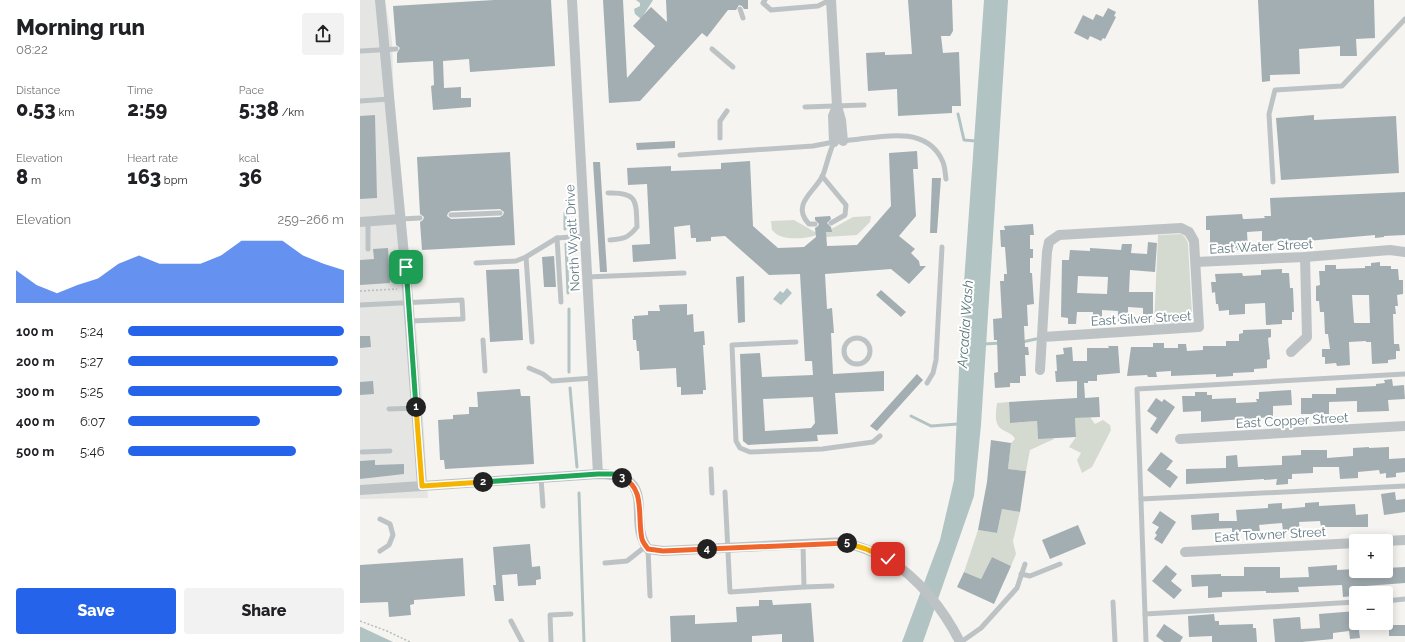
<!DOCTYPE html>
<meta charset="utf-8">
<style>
:root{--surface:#fff;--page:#f2f2f2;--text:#202124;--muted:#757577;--accent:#2563eb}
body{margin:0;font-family:Raleway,sans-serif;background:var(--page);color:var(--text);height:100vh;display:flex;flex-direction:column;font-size:15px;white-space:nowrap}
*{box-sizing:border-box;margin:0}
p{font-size:13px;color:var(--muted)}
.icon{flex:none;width:22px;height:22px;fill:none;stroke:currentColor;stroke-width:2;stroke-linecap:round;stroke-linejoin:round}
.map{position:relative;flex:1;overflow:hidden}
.drawer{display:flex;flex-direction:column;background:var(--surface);width:360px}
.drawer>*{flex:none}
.controls{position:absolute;left:989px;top:534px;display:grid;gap:8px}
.controls a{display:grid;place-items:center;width:44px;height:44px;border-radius:4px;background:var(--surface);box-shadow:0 2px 10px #0003;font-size:20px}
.pin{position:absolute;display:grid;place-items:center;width:34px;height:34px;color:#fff;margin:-17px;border-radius:8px;box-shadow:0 2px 6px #0006}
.km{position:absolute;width:20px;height:20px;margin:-10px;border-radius:50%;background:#222;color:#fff;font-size:11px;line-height:20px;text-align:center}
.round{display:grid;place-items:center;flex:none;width:42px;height:42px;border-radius:4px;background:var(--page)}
.summary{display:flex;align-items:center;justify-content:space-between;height:68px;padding:0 16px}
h1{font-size:22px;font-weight:800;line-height:30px}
.figures{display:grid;grid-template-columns:repeat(3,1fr);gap:6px;height:68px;padding:4px 16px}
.figures div{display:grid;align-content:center}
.figures b{font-size:20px;font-weight:800}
.figures small{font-size:11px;font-weight:400}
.figures p{font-size:11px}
.chart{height:112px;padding:8px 16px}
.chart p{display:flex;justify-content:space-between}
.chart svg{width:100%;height:72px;margin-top:4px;fill:var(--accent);opacity:.7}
.action{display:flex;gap:8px;margin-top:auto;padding:8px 16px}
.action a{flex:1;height:46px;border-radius:4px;background:var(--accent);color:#fff;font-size:16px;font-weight:800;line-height:46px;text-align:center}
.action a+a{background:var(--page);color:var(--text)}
ul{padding:0 16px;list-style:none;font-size:13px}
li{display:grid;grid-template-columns:64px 48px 1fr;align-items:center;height:30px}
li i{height:10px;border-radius:5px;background:var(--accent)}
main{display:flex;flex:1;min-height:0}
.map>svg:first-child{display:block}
</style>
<main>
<section class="drawer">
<div class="summary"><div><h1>Morning run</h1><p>08:22</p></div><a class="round"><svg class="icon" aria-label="share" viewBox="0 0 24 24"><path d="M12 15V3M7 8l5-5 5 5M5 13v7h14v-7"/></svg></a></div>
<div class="figures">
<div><p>Distance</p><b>0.53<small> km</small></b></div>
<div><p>Time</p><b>2:59</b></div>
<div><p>Pace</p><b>5:38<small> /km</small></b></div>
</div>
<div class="figures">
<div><p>Elevation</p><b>8<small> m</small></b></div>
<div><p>Heart rate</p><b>163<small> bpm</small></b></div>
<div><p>kcal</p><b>36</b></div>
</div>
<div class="chart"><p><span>Elevation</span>259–266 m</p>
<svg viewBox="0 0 160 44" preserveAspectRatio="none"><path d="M0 44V24L10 33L20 38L30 33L40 29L50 20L60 15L70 20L80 20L90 20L100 15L110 6L120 6L130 6L140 15L150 20L160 24V44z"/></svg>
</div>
<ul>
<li><b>100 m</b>5:24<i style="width:100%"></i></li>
<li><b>200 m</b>5:27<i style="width:97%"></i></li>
<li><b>300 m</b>5:25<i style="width:99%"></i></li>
<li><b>400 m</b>6:07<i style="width:61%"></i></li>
<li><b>500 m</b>5:46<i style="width:78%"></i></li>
</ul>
<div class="action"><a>Save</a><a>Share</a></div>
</section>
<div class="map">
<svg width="1045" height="642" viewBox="0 0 1045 642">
<rect width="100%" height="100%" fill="#f5f4f0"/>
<!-- built -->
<polygon fill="#e5e6e4" points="0,0 25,0 32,41 34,101 60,368 68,498 0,499"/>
<!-- green -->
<g fill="#d5dad0">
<polygon points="511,216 510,222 497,235 466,237 466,232 493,217"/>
<path d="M 434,220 L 455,232 L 461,232 C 454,239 429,240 420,236 C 417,235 414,232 412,230 L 411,221 Z"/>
<path d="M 821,234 L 825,237 L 828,243 L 832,314 C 827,328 806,324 794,325 L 798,235 Z"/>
<path d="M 649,402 L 650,423 L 677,421 L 678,438 L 693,437 L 694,439 L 670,450 L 666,471 L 648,469 L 651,443 L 655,439 C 651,432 646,433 640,428 C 634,422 636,411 637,403 Z"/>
<polygon points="730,417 735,424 743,420 750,425 751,430 732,467 722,473 717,460 721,453 709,447 716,437 715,418"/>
<polygon points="642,509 660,512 653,541 656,554 651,566 632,557 621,579 604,572 618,530 637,533"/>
</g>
<!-- water -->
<g fill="#b2c3c4">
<polygon points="276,0 293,0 281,19 275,14 274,9 280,6 280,3"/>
<polygon points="624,0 648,0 621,425 614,496 563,642 542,642 580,540 594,480 601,325"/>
<polygon points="427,288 432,293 421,305 413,299 420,291 423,293"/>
<polygon points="0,627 1,627 33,642 0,642"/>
</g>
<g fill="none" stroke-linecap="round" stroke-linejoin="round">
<!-- stream -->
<g stroke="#b2c3c4" stroke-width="3">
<polyline points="598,114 604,140 616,141"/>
<polyline points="205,213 205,229"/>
<polyline points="206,244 208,293"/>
<polyline points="209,309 209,372"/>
<polyline points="662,342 676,339"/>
<polyline points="624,344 641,343"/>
<polyline points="210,388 217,467"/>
<polyline points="551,416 571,426 598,424"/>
<polyline points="219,493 224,642"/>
</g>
</g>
<!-- building -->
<g fill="#a3aeb2" fill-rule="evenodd">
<polygon points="134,0 191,0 195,66 110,72 109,59 83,61 84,88 101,87 101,98 111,98 111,107 73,110 71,86 74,85 73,61 37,63 37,53 40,48 36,45 33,6"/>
<polygon points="243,0 263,0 267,78 295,46 273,26 291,7 307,22 306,0 388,0 388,9 384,9 382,6 379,5 376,10 368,10 347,37 342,33 280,101 249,103"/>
<polygon points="548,0 592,0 593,31 590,36 581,36 583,53 599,52 601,106 592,106 592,113 538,116 537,89 508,91 506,53 525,52 525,55 552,54"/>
<polygon points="898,0 1014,0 1015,38 996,39 997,56 980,56 980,46 939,49 940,74 910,75 910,81 902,82"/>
<polygon points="748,8 756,12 754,16 756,17 745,39 743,38 741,41 730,36 728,40 714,33 723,15 733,20 736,14 743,17"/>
<polygon points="15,115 17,198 0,199 0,116"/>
<polygon points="954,115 954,120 1036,116 1039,173 921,180 916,118"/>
<polygon points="315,141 315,148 277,150 276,143"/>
<path d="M 557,151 L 558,169 L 553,169 L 556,216 L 539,236 L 555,249 L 551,253 L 559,261 L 560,266 L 566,266 L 549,284 L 531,269 L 465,274 L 467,309 L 472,308 L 474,333 L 471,333 L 473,374 L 524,371 L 524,391 L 475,393 L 478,434 L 457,435 L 458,441 L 388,445 L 383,441 L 380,354 L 400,353 L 402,377 L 453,375 L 452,361 L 445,361 L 440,274 L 409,275 L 365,236 L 351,237 L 351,241 L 336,242 L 336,238 L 331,238 L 330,225 L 314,227 L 316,259 L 273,262 L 272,245 L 290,244 L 287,184 L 268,185 L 267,168 L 311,166 L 311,171 L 361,169 L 361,163 L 390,161 L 393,226 L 418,248 L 444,247 L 456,237 L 455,228 L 458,226 L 459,224 L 455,220 L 455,217 L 470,216 L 471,219 L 467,223 L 471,227 L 472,232 L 466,232 L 467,246 L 497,245 L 531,206 L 529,153 ZM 453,397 L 455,423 L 451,428 L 405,431 L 403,399 Z"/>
<path d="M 150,152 L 155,245 L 62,250 L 60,222 L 63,220 L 64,217 L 60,214 L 57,157 ZM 140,209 L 144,212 L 143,215 L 140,217 L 91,219 L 87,216 L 88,213 L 91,211 Z"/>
<polygon points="233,162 240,162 247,272 240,272"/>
<polygon points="572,178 581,178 577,233 570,233"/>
<polygon points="1045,192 1045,235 1024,236 1024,237 1015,238 1015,235 947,241 947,240 902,241 902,231 887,232 888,249 877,250 877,248 857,249 857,245 850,245 850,230 846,230 846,216 882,214 883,219 886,219 905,218 904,216 911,216 910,198"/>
<polygon points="673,224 674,235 670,235 670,249 673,249 673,258 670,258 670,273 672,273 674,304 667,305 668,326 664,326 665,347 668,347 669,355 665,355 666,376 660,376 660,383 650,383 650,387 635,388 634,373 638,372 637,340 634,340 633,319 642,318 640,281 644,281 644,274 647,274 645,247 641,247 640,230 645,230 644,226"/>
<path d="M 788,242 L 797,243 L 795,272 L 770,270 L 769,292 L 793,292 L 793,316 L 783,315 L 783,308 L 768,307 L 768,322 L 758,322 L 758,311 L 742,310 L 742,323 L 732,323 L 733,312 L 717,312 L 716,324 L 708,324 L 708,318 L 701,317 L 702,260 L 709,260 L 710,250 L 730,251 L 730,248 L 761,250 L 762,244 L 772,244 L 771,253 L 787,254 ZM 718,276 L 748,277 L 747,294 L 717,293 Z"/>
<polygon points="28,248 30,283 0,285 0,260 14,259 13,249"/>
<polygon points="194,256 196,287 184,287 182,257"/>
<path d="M 1020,262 L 1020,266 L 1031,266 L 1031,269 L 1038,269 L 1039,280 L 1043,280 L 1043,294 L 1037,295 L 1038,306 L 1035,306 L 1036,314 L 1033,314 L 1034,344 L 1039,344 L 1040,351 L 1036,351 L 1036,359 L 1028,360 L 1028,363 L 1012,364 L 1011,342 L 1006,342 L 1006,341 L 989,342 L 990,365 L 977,366 L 976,363 L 965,364 L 965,357 L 962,357 L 962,349 L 970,349 L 968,334 L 965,334 L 964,312 L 960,312 L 959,301 L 956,301 L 956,286 L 960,285 L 959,271 L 965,271 L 965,265 L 976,265 L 976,269 L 1005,268 L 1005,266 L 1011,266 L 1011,263 ZM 992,295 L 1009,295 L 1010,323 L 994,323 Z"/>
<polygon points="159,269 163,340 130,342 126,270"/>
<polygon points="922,269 922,273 929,273 930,288 933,288 934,312 932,312 932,320 922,320 922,324 906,325 905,303 885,304 885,314 869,315 869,310 859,311 858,304 856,304 855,292 852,293 851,282 856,282 855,274 882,273 883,276 901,275 901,270"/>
<polygon points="384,276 385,322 378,323 376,277"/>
<polygon points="521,290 546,312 541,317 516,295"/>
<polygon points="327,304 327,315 333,314 334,332 344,331 345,345 343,345 346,390 343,390 343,394 321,395 321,387 317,387 316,368 280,370 279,351 277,351 276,340 273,340 272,319 274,319 274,316 288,315 288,311 300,311 299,305"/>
<polygon points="911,329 911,337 908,338 910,359 907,360 907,368 894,369 894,372 873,373 873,376 856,377 856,374 811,376 811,371 796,372 797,377 788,377 787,375 767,376 771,347 793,347 793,343 804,343 804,348 818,348 818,344 826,344 827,351 843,350 843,346 866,346 866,341 879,341 879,334 883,333 883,330"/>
<polygon points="0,336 10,336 11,347 0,348"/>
<polygon points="748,346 758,346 760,373 737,375 737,381 728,381 728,383 724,383 725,398 739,397 740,417 715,418 716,437 678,439 677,421 650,423 649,402 717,398 717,381 696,382 695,371 697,371 696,355 704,354 703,348 712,347 713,361 727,361 727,348 749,348"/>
<polygon points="557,374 563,380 517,431 510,426"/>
<polygon points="1032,379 1033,386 1044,385 1045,399 1028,400 1029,411 997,412 997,401 969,402 969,414 941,414 941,398 952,398 952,394 976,394 976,388 1016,386 1016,384 1025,383 1024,380"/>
<polygon points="13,381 14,394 0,395 0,382"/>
<polygon points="160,389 161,396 170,396 174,464 85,469 84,460 80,460 78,420 93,419 93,415 109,414 109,407 118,407 117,392"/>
<polygon points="931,390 932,405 913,406 913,417 841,422 841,411 823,412 822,396 835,396 835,392 847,392 847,395 852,395 852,399 876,398 876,403 897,402 896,399 899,399 899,392"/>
<polygon points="796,398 802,402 804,399 815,407 797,434 790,429 797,418 787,411"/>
<polygon points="631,440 651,443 648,469 666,471 660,512 642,509 637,533 618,530 627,482"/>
<polygon points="1009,447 1009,448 1029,447 1029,459 1045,458 1045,472 1036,473 1036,477 1026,478 1026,473 1020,474 1019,470 998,472 998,478 980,479 979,467 953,467 953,473 932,474 932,479 928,479 928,484 916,485 917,479 904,480 904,479 826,484 826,469 866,468 866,456 877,455 878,467 922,465 922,456 941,455 941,450 967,450 967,458 993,456 993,448"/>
<polygon points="801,452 813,461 806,470 809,470 818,477 810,488 787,470"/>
<polygon points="15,460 15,465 44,464 44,474 0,479 0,461"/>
<polygon points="1035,492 1036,500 1045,499 1045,512 1024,515 1021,494"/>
<polygon points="959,502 959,506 995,504 996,515 1008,514 1008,527 961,527 960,521 939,522 940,530 923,531 922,523 899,525 900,531 872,532 872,528 832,530 831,515 859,513 859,521 877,521 876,510 908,508 908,504 922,503 922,509 945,507 945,503"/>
<polygon points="800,511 816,522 802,544 794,539 797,535 795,533 799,527 792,523"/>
<polygon points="718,525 726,544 690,559 682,540"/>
<polygon points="170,544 172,567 180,566 181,579 176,580 176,585 158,586 157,574 142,575 144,601 135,601 133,585 136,585 133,547"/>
<polygon points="632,557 651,566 634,604 597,587 604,572 621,579"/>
<polygon points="103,558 105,596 54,600 54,604 50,605 51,615 29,617 28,602 0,603 0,565"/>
<polygon points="806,565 817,574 811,581 822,590 814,599 792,581"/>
<polygon points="977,565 977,570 996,569 996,571 1026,571 1026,568 1045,567 1045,583 992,587 993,596 983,597 982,585 938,587 939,592 906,593 906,591 862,592 862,597 848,598 848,586 832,587 831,575 861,574 861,576 884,576 884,567 920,567 920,578 949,577 948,567"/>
<polygon points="399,600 412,600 413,605 451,603 454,642 422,642 422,634 392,636 392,642 311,642 310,616 335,615 335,624 377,622 376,607 399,606"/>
<polygon points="996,611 996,623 998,623 1000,638 990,639 989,631 973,633 973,639 942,642 915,642 913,619 940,617 941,629 960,628 959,614"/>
<polygon points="854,614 855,621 859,621 859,625 893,624 893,628 896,628 897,642 852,642 852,636 829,637 828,616"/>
<polygon points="804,624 823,637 820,642 804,642 796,636"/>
<rect x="1029" y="625" width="16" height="11"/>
</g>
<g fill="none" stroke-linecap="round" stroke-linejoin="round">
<!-- path -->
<g stroke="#b7bcbd" stroke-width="1.5" stroke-dasharray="2 2" stroke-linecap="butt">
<polyline points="0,291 37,289"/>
<polyline points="0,621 27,631 50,642"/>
</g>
<!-- lane -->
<g stroke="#bdc3c5" stroke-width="5">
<polyline points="405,0 403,3 411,10 458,6 470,0"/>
<polyline points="380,9 383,18"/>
<polyline points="352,49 373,67"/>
<polyline points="1,51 36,49"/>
<polyline points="0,101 29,99"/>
<polyline points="445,107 504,105"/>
<polyline points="360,138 360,121 367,111"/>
<path d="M 482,141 C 514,139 564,122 582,160 C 585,165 585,173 586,179"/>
<polyline points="320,155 453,146 474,142"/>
<polyline points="462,176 486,205 485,215 471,223"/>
<polyline points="913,182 909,114 915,90 982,86 1045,19"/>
<path d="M 248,193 C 278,192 276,201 277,227 C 268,238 264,239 250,240"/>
<polyline points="91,215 140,213"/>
<polyline points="41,219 60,218"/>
<polyline points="8,221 8,249"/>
<path d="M 455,224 L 449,224 C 430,204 456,191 463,175 C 467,164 469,153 474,142"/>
<polyline points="197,238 201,302"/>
<polyline points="166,257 172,342"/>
<polyline points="116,263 156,261 166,257 197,238 225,236"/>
<polyline points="227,277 324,273"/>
<polyline points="0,305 102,300 103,319 50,321"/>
<circle cx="497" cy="351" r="13"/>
<polyline points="123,340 125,371"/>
<polyline points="436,342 372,345 376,441 380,448 390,452 462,449 506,443 513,442 520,436"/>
<polyline points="169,368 183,374 192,381 233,378"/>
<polyline points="567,383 573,373 576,360 582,247"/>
<polyline points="29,409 56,408"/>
<polyline points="2,452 30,451"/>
<polyline points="351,469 352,493"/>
<polyline points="181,478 183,506"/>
<polyline points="365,492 370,592 444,587 443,544"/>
<polyline points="781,499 1045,486"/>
<polyline points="288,549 290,596"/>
<polyline points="20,551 29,545 33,535 30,524 20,519"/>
<polyline points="245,563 267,561 286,546"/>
<polyline points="661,574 670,576 700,564"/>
<polyline points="444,587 472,586"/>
<polyline points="1026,601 1045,599"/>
<polyline points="753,602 755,642"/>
<polyline points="785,614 996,602"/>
<polyline points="151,621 162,642"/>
<polyline points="191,642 190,615 211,614"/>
<polyline points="601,642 621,628 657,588 665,564"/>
<polyline points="786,642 777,389 1045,374"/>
</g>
<!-- street -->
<g stroke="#bdc3c5" stroke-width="10">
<polyline points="212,0 238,474"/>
<polyline points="471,0 477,106 481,120 483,141"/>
<polyline points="474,142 473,116 477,106"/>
<polyline points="0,222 41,219"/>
<polyline points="836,262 945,257 1030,250 1045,252"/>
<polyline points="931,352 947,337 945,257"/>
<polyline points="680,370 687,252 689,242 699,235 821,228 829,232 834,241 839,327 683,337"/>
<polyline points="820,439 1045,426"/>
<path d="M 62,486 L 238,474 C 302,475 265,519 288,549 L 303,551 L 485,542 C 499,547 514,551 527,559 C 558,577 584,610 600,642"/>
<polyline points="0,490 62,486 47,288 20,0"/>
<polyline points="1026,541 1045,540"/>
<polyline points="825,552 996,543"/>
</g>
</g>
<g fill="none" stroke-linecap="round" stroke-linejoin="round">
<defs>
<polyline id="split-1" points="46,267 56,407"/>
<polyline id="split-2" points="56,407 62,486 123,482"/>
<polyline id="split-3" points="123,482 238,474 253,474 262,478"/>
<path id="split-4" d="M 262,478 C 286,487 277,518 282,539 C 283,543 286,546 288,549 L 303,551 L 347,549"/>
<polyline id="split-5" points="347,549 487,543"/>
<polyline id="split-6" points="487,543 506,549 528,559"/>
</defs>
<!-- split-1 casing -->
<use href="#split-1" stroke="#fff" stroke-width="8"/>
<!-- split-2 casing -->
<use href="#split-2" stroke="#fff" stroke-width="8"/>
<!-- split-3 casing -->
<use href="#split-3" stroke="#fff" stroke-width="8"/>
<!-- split-4 casing -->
<use href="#split-4" stroke="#fff" stroke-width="8"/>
<!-- split-5 casing -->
<use href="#split-5" stroke="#fff" stroke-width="8"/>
<!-- split-6 casing -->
<use href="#split-6" stroke="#fff" stroke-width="8"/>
<!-- split-1 -->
<use href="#split-1" stroke="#22a559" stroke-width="5"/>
<!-- split-2 -->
<use href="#split-2" stroke="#f5b400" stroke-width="5"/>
<!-- split-3 -->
<use href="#split-3" stroke="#22a559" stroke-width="5"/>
<!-- split-4 -->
<use href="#split-4" stroke="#f0652b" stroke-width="5"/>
<!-- split-5 -->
<use href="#split-5" stroke="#f0652b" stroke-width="5"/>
<!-- split-6 -->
<use href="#split-6" stroke="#f5b400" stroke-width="5"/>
</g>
<g text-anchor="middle" stroke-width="4" stroke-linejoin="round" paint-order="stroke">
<!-- street labels -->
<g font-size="13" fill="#637a82" stroke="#fff">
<text transform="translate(212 238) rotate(-93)" y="5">North Wyatt Drive</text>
<text transform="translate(901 246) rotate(-3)" y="5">East Water Street</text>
<text transform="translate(781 318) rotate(-3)" y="5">East Silver Street</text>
<text transform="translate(932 420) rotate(-3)" y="5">East Copper Street</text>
<text transform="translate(910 534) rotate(-3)" y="5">East Towner Street</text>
</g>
<!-- water labels -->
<g font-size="14" font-style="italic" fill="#5a7678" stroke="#fff">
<text transform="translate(605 324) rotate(-86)" y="5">Arcadia Wash</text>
</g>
</g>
</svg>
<div class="controls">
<a>+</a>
<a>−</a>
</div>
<div class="pin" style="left:46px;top:267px;background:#1e9e55"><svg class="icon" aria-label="arrive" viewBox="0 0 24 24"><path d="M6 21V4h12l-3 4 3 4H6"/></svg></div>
<div class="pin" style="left:528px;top:559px;background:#d93025"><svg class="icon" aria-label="check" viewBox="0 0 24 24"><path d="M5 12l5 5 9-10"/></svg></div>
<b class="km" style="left:56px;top:407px">1</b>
<b class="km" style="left:123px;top:482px">2</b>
<b class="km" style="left:262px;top:478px">3</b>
<b class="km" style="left:347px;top:549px">4</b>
<b class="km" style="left:487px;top:543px">5</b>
</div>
</main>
